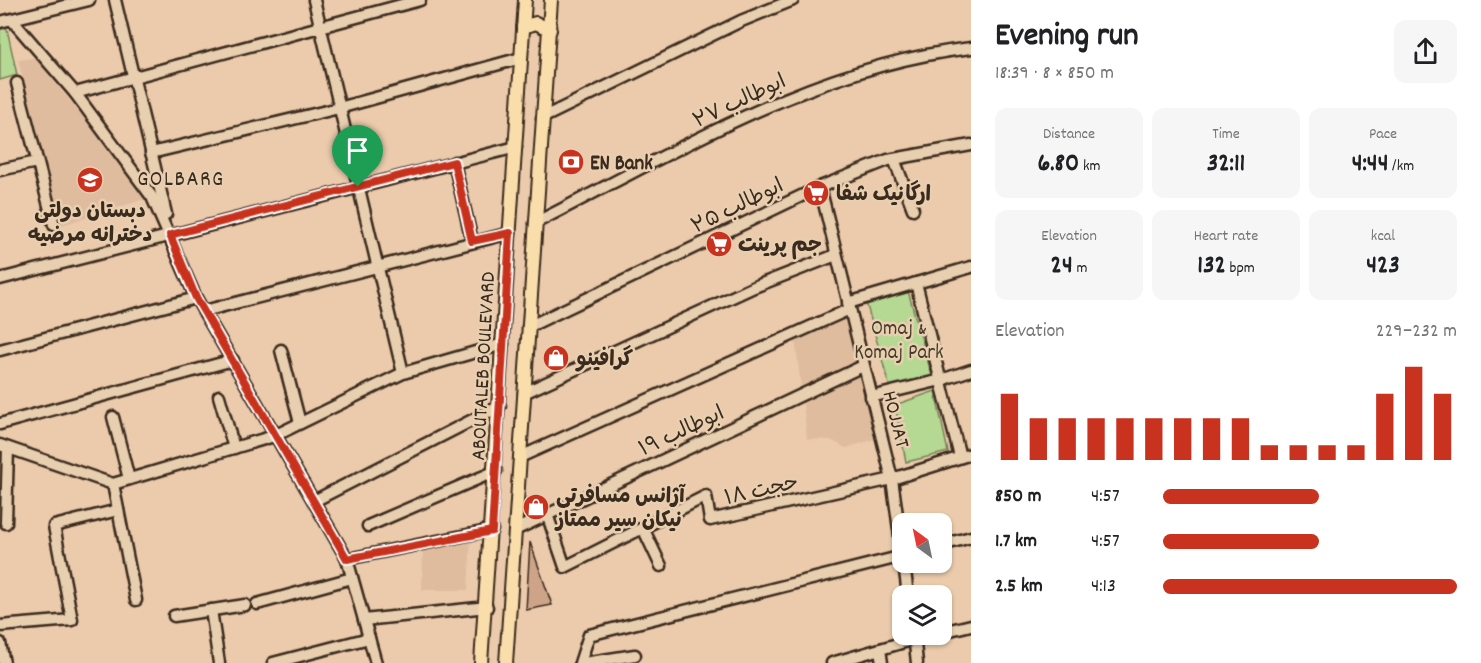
<!DOCTYPE html>
<meta charset="utf-8">
<style>
:root{--surface:#fff;--page:#f6f6f6;--text:#202124;--muted:#757577;--accent:#c8321e}
body{margin:0;font-family:Dekko,"Playpen Sans Arabic",sans-serif;background:var(--page);color:var(--text);height:100vh;display:flex;flex-direction:column;font-size:22px;white-space:nowrap}
*{box-sizing:border-box;margin:0}
p{font-size:20px;color:var(--muted)}
.icon{flex:none;width:33px;height:33px;fill:none;stroke:currentColor;stroke-width:2;stroke-linecap:round;stroke-linejoin:round}
.map{position:relative;flex:1;overflow:hidden}
.side{display:flex;flex-direction:column;background:var(--surface);width:510px}
.side>*{flex:none}
.needle{width:39px;rotate:327deg}
.fabs{position:absolute;left:892px;top:513px;display:grid;gap:12px}
.fabs a{display:grid;place-items:center;width:60px;height:60px;border-radius:12px;background:var(--surface);box-shadow:0 2px 4px #0004;font-size:30px}
.pin{position:absolute;display:grid;place-items:center;width:51px;height:51px;color:#fff;margin:-62px -26px;border-radius:50% 50% 50% 0;rotate:-45deg;box-shadow:0 0 6px #0007}
.pin .icon{rotate:45deg}
.round{display:grid;place-items:center;flex:none;width:63px;height:63px;border-radius:12px;background:var(--page)}
.summary{display:flex;align-items:center;justify-content:space-between;height:102px;padding:0 24px}
h1{font-size:33px;font-weight:700;line-height:45px}
.metrics{display:grid;grid-template-columns:repeat(3,1fr);gap:9px;height:102px;padding:6px 24px}
.metrics div{display:grid;align-content:center;border-radius:12px;background:var(--page);text-align:center}
.metrics b{font-size:26px;font-weight:700}
.metrics small{font-size:16px;font-weight:400}
.metrics p{font-size:16px}
.chart{height:168px;padding:12px 24px}
.chart p{display:flex;justify-content:space-between}
.chart svg{width:100%;height:108px;margin-top:6px;stroke:var(--accent);stroke-width:6}
ul{padding:0 24px;list-style:none;font-size:20px}
li{display:grid;grid-template-columns:96px 72px 1fr;align-items:center;height:45px}
li i{height:15px;border-radius:8px;background:var(--accent)}
main{display:flex;flex:1;min-height:0}
.map>svg:first-child{display:block}
</style>
<main>
<div class="map">
<svg width="971" height="663" viewBox="0 0 971 663">
<rect width="100%" height="100%" fill="#ebcbac"/>
<filter id="ink" filterUnits="userSpaceOnUse"><feTurbulence type="fractalNoise" baseFrequency=".0167" numOctaves="2"/><feDisplacementMap in="SourceGraphic" scale="12" xChannelSelector="R" yChannelSelector="G"/><feConvolveMatrix kernelMatrix="1 2 1 2 8 2 1 2 1" color-interpolation-filters="sRGB"/></filter>
<g filter="url(#ink)">
<!-- built -->
<g fill="#dfbc9e">
<polygon points="35,58 106,145 145,199 62,225 18,60"/>
<polygon points="847,315 857,364 801,387 795,338"/>
<polygon points="860,373 875,439 846,448 831,440 807,439 803,403"/>
<polygon points="471,539 468,590 422,590 423,548"/>
</g>
<!-- green -->
<g fill="#b5d893" stroke="#788158" stroke-width="1.5">
<polygon points="0,29 7,29 17,75 0,80"/>
<polygon points="908,291 932,376 890,388 866,302"/>
<polygon points="935,391 948,452 906,462 895,405"/>
</g>
<!-- building -->
<polygon fill="#cda487" stroke="#3b2a1e" stroke-width="1.5" points="530,542 552,605 526,610"/>
<g fill="none" stroke-linecap="round" stroke-linejoin="round">
<defs>
<g id="minor">
<polyline points="115,0 166,214"/>
<polyline points="314,0 403,373"/>
<polyline points="12,20 75,93 420,0"/>
<polyline points="0,22 89,0"/>
<polyline points="17,83 54,225"/>
<polyline points="75,93 152,197 196,298 347,559 376,663"/>
<polyline points="542,118 741,21 793,0"/>
<polyline points="151,153 339,108 521,58"/>
<polyline points="894,159 913,209"/>
<polyline points="454,162 472,241"/>
<polyline points="0,170 37,162"/>
<polyline points="820,187 892,479 903,558"/>
<path d="M 535,223 C 674,153 813,66 971,48"/>
<polyline points="0,279 516,147"/>
<polyline points="916,283 960,457"/>
<polyline points="848,303 971,267"/>
<polyline points="204,311 510,233"/>
<polyline points="528,327 820,187 888,160 971,145"/>
<polyline points="0,350 196,298"/>
<polyline points="281,350 300,423"/>
<polyline points="524,393 754,287 836,255"/>
<polyline points="219,396 234,448"/>
<polyline points="871,397 941,380 971,370"/>
<polyline points="113,417 129,479"/>
<polyline points="0,424 233,360"/>
<polyline points="0,445 113,484 274,436 403,373 503,344"/>
<polyline points="520,457 850,309"/>
<polyline points="113,484 136,600"/>
<polyline points="314,501 500,406"/>
<polyline points="547,514 565,567 706,496 710,520 892,479 971,454"/>
<polyline points="6,523 8,448"/>
<polyline points="368,526 496,471"/>
<polyline points="643,528 661,566"/>
<polyline points="515,530 863,366"/>
<polyline points="942,545 971,537"/>
<polyline points="347,559 492,530"/>
<polyline points="904,562 908,596"/>
<polyline points="257,604 352,578"/>
<polyline points="211,610 219,663"/>
<polyline points="174,616 245,605"/>
<polyline points="364,620 487,607"/>
<polyline points="0,626 72,620 54,526 118,510"/>
<polyline points="942,632 971,625"/>
<polyline points="914,634 917,663"/>
<polyline points="0,643 4,663"/>
<polyline points="880,649 882,663"/>
<polyline points="273,663 369,638"/>
<polyline points="580,663 589,635 903,556"/>
<polyline points="584,663 635,655"/>
<polyline points="832,663 932,634"/>
</g>
<g id="major">
<polyline points="523,27 536,23 550,30"/>
<polyline points="481,663 525,0"/>
<polyline points="506,663 551,0"/>
</g>
</defs>
<!-- minor casing -->
<use href="#minor" stroke="#3b2a1e" stroke-width="15"/>
<!-- major casing -->
<use href="#major" stroke="#3b2a1e" stroke-width="16"/>
<!-- minor -->
<use href="#minor" stroke="#e8cfb0" stroke-width="10"/>
<!-- major -->
<use href="#major" stroke="#f9deab" stroke-width="12"/>
</g>
</g>
<g fill="none" stroke-linecap="round" stroke-linejoin="round" filter="url(#ink)">
<defs>
<polygon id="route" points="454,162 472,241 510,233 492,531 347,559 196,298 170,235"/>
</defs>
<!-- route casing -->
<use href="#route" stroke="#fff" stroke-width="12"/>
<!-- route -->
<use href="#route" stroke="#c8321e" stroke-width="8"/>
</g>
<!-- icons -->
<defs>
<symbol id="bank-disc" viewBox="-11 -11 22 22"><circle r="9.5" fill="#c8321e" stroke="#e8cfb0"/><path d="M-6-4H6V4H-6ZM0-2.3a2.3 2.3 0 1 0 0 4.6a2.3 2.3 0 1 0 0-4.6Z" fill="#fff"/></symbol>
<symbol id="school-disc" viewBox="-11 -11 22 22"><circle r="9.5" fill="#c8321e" stroke="#e8cfb0"/><path d="M0-5L7-2L0 1L-7-2ZM-4 1L0 2.5L4 1V4Q0 6-4 4Z" fill="#fff"/></symbol>
<symbol id="supermarket-disc" viewBox="-11 -11 22 22"><circle r="9.5" fill="#c8321e" stroke="#e8cfb0"/><path d="M-6-5.5h2.5l.6 2H6L4.5 2H-2.5L-4.4-4H-6ZM-1.5 3.2a1.3 1.3 0 1 0 .1 0ZM3 3.2a1.3 1.3 0 1 0 .1 0Z" fill="#fff"/></symbol>
<symbol id="shop-disc" viewBox="-11 -11 22 22"><circle r="9.5" fill="#c8321e" stroke="#e8cfb0"/><path d="M-5-2.5h2.3a2.7 3.5 0 0 1 5.4 0H5L5.5 6h-11ZM-1.5-2.5h3a1.5 2.3 0 0 0-3 0Z" fill="#fff"/></symbol>
</defs>
<g fill-rule="evenodd">
<use href="#bank-disc" x="556" y="147" width="30" height="30"/>
<use href="#school-disc" x="75" y="165" width="30" height="30"/>
<use href="#supermarket-disc" x="801" y="178" width="30" height="30"/>
<use href="#supermarket-disc" x="704" y="229" width="30" height="30"/>
<use href="#shop-disc" x="541" y="343" width="30" height="30"/>
<use href="#shop-disc" x="521" y="492" width="30" height="30"/>
</g>
<g text-anchor="middle" stroke-width="5" stroke-linejoin="round" paint-order="stroke">
<!-- street labels -->
<g font-size="21" fill="#3b2a1e" stroke="#e8cfb0">
<text transform="translate(739 100) rotate(-25)" y="7">ابوطالب ۲۷</text>
<text transform="translate(737 205) rotate(-26)" y="7">ابوطالب ۲۵</text>
<text transform="translate(482 366) rotate(-87)" y="7">ABOUTALEB BOULEVARD</text>
<text transform="translate(897 419) rotate(76)" y="7">HOJJAT</text>
<text transform="translate(681 430) rotate(-25)" y="7">ابوطالب ۱۹</text>
<text transform="translate(761 489) rotate(-13)" y="7">حجت ۱۸</text>
</g>
<!-- poi labels -->
<g font-size="21" font-weight="bold" fill="#3b2a1e" stroke="#e8cfb0" text-anchor="start">
<text x="590" y="169">EN Bank</text>
<text x="836" y="200">ارگانیک شفا</text>
<text x="90" y="217" text-anchor="middle">دبستان دولتی<tspan x="90" dy="24">دخترانه مرضیه</tspan></text>
<text x="738" y="251">جم پرینت</text>
<text x="576" y="365">گرافینو</text>
<text x="556" y="502">آژانس مسافرتی<tspan x="556" dy="24">نیکان سیر ممتاز</tspan></text>
</g>
<!-- park labels -->
<g font-size="21" fill="#473b2a" stroke="#e8cfb0">
<text x="899" y="334">Omaj &amp;<tspan x="899" dy="24">Komaj Park</tspan></text>
</g>
<!-- neighbourhood labels -->
<g font-size="22" letter-spacing="1.5" fill="#3b2a1e" stroke="#e8cfb0">
<text x="181" y="185">GOLBARG</text>
</g>
</g>
</svg>
<div class="fabs">
<a><svg class="needle" viewBox="-14 -14 28 28"><path d="M0-13l5 13h-10z" fill="#e53935"/><path d="M0 13l5-13h-10z" fill="#757577"/></svg></a>
<a><svg class="icon" aria-label="layers" viewBox="0 0 24 24"><path d="M12 4l9 5-9 5-9-5zM3 14l9 5 9-5"/></svg></a>
</div>
<div class="pin" style="left:358px;top:187px;background:#1e9e55"><svg class="icon" aria-label="arrive" viewBox="0 0 24 24"><path d="M6 21V4h12l-3 4 3 4H6"/></svg></div>
</div>
<section class="side">
<div class="summary"><div><h1>Evening run</h1><p>18:39 · 8 × 850 m</p></div><a class="round"><svg class="icon" aria-label="share" viewBox="0 0 24 24"><path d="M12 15V3M7 8l5-5 5 5M5 13v7h14v-7"/></svg></a></div>
<div class="metrics">
<div><p>Distance</p><b>6.80<small> km</small></b></div>
<div><p>Time</p><b>32:11</b></div>
<div><p>Pace</p><b>4:44<small> /km</small></b></div>
</div>
<div class="metrics">
<div><p>Elevation</p><b>24<small> m</small></b></div>
<div><p>Heart rate</p><b>132<small> bpm</small></b></div>
<div><p>kcal</p><b>423</b></div>
</div>
<div class="chart"><p><span>Elevation</span>229–232 m</p>
<svg viewBox="0 0 160 44" preserveAspectRatio="none"><path d="M5 44V17M15 44V27M25 44V27M35 44V27M45 44V27M55 44V27M65 44V27M75 44V27M85 44V27M95 44V38M105 44V38M115 44V38M125 44V38M135 44V17M145 44V6M155 44V17"/></svg>
</div>
<ul>
<li><b>850 m</b>4:57<i style="width:53%"></i></li>
<li><b>1.7 km</b>4:57<i style="width:53%"></i></li>
<li><b>2.5 km</b>4:13<i style="width:100%"></i></li>
</ul>
</section>
</main>
